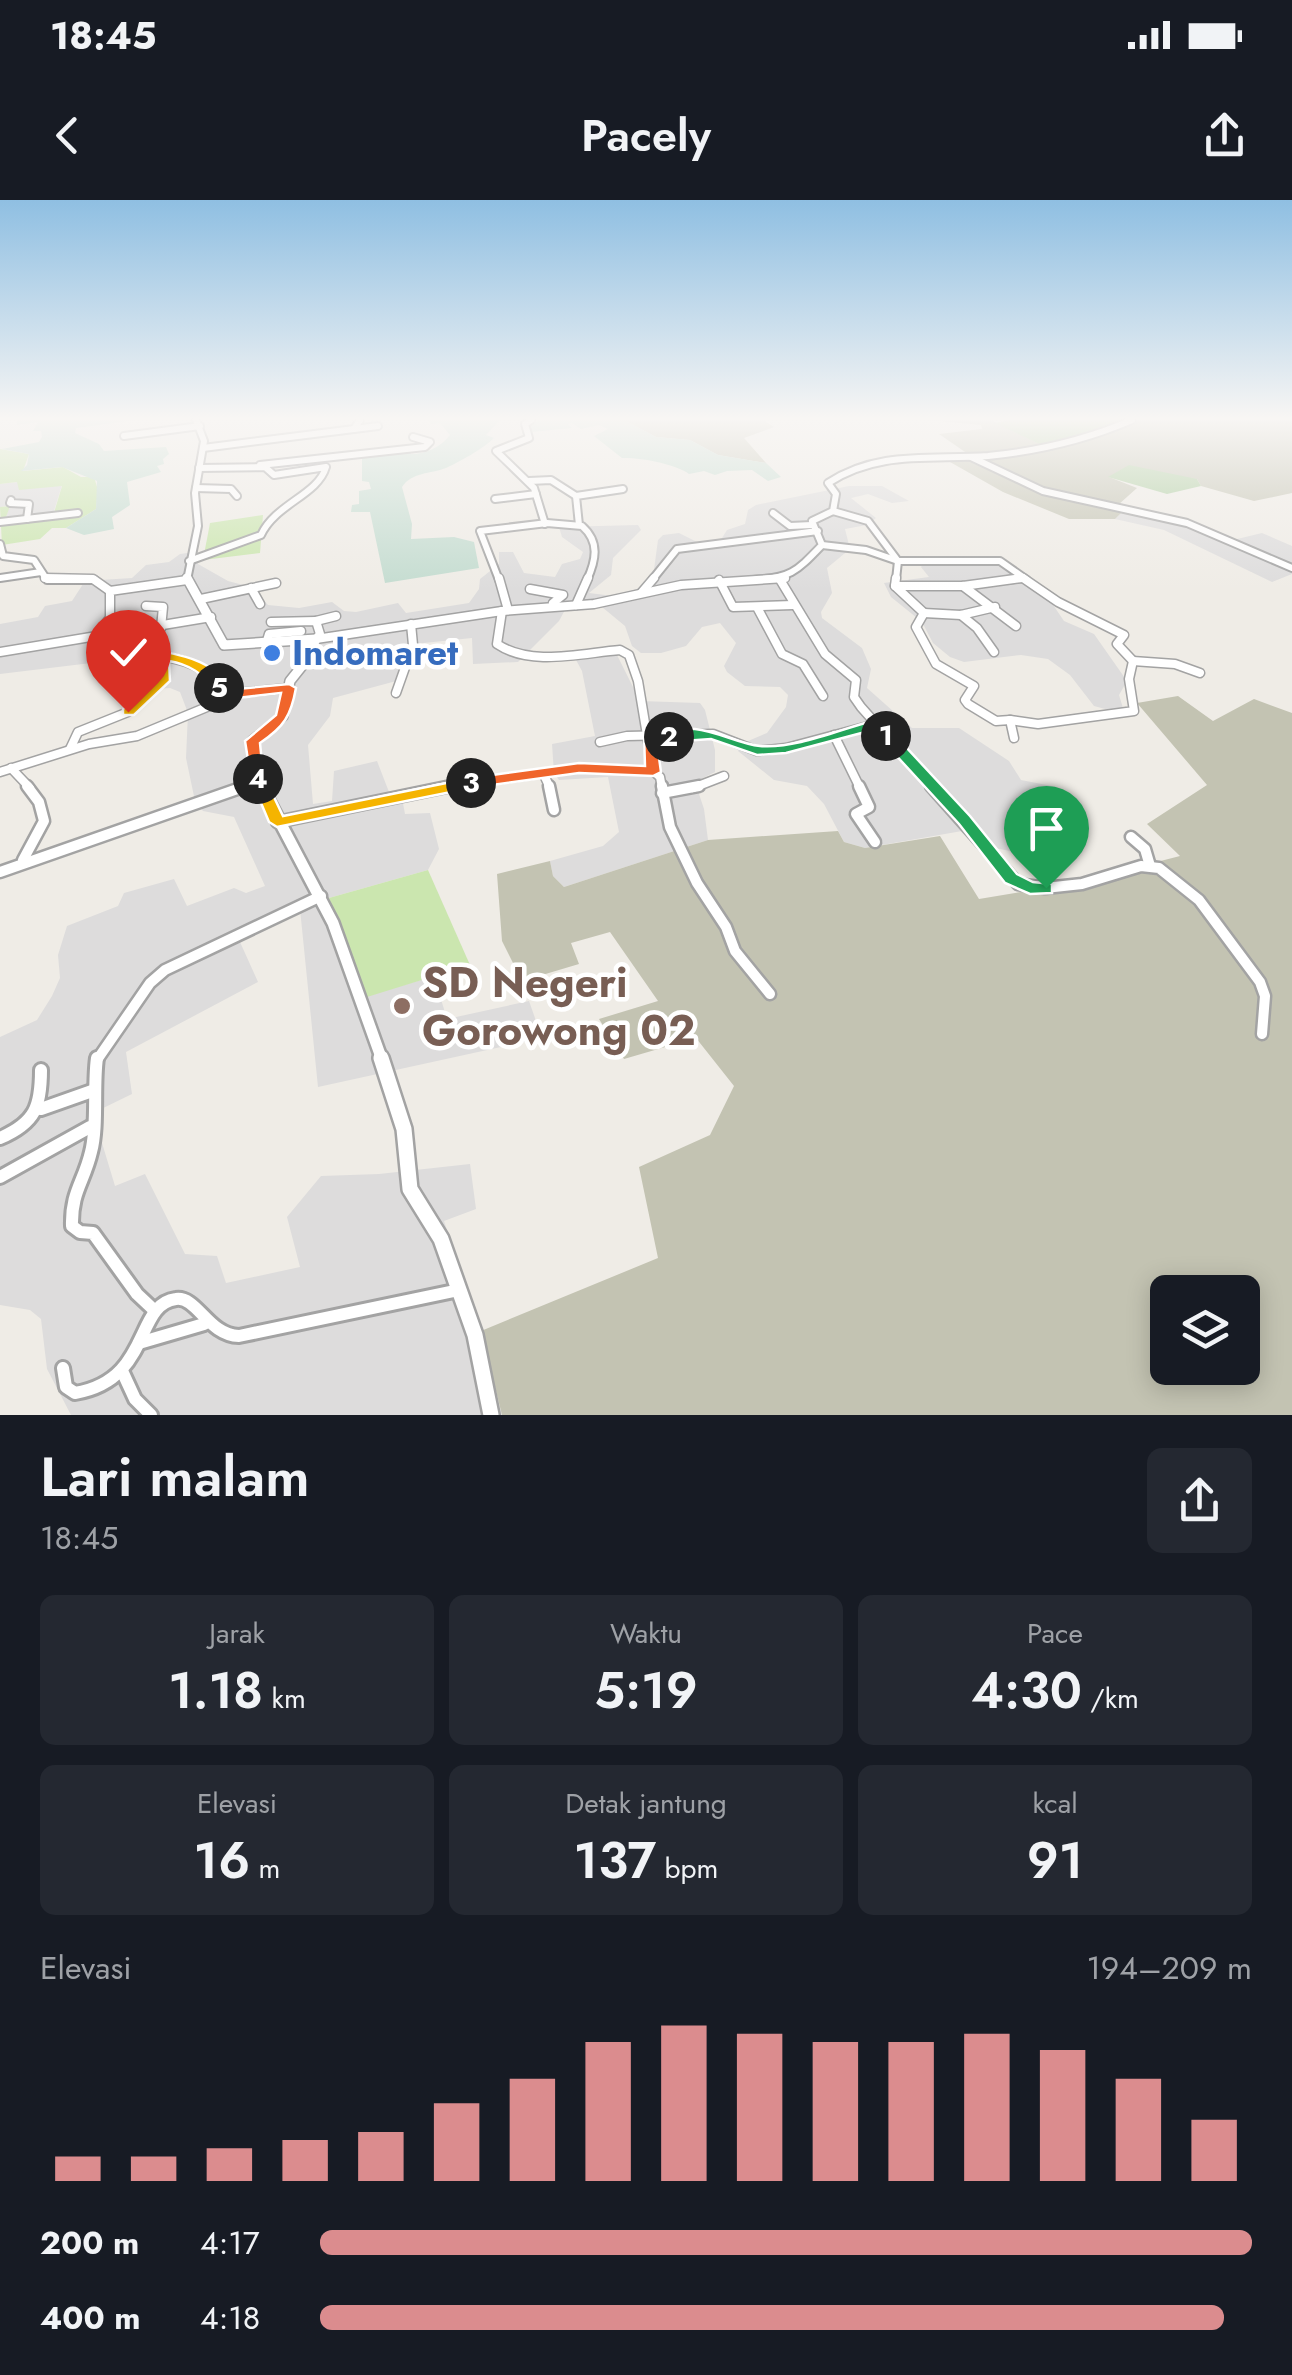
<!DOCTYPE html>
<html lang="id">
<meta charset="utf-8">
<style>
:root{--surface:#171b24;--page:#242831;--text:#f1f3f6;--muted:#9ea1a6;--accent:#db8c8e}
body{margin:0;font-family:Jost,sans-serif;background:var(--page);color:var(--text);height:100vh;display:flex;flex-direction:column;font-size:38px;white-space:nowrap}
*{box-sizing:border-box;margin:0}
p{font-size:32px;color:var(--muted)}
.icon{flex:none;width:55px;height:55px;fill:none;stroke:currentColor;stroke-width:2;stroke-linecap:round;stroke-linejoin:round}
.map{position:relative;height:1215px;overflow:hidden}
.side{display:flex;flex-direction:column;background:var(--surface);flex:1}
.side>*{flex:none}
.buttons{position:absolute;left:1150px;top:1075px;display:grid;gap:20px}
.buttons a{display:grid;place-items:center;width:110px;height:110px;border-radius:15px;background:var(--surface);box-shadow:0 5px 25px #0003;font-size:50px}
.pin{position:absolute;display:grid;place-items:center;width:85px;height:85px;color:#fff;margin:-102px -42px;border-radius:50% 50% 50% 0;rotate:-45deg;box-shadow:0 0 10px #0007}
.pin .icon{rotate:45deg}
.km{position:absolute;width:50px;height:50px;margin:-25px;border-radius:50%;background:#222;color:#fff;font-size:28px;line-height:50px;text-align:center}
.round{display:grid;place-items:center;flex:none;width:105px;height:105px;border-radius:15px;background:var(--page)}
.headline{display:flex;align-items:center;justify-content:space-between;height:170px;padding:0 40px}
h1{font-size:55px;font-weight:600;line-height:75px}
.figures{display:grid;grid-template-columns:repeat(3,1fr);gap:15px;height:170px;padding:10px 40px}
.figures div{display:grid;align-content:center;border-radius:15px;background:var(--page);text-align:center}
.figures b{font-size:50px;font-weight:600}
.figures small{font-size:28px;font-weight:400}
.figures p{font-size:28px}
.chart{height:280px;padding:20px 40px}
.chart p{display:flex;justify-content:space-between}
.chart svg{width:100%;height:180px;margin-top:10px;stroke:var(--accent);stroke-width:6}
ul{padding:0 40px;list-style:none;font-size:32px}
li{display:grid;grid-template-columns:160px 120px 1fr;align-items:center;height:75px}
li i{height:25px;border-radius:12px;background:var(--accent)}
.status{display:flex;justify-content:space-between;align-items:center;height:70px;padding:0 50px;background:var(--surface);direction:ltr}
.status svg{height:28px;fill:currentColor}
header{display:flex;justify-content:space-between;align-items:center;height:130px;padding:0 40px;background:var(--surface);font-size:45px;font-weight:600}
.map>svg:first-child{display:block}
</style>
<div class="status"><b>18:45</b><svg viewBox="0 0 49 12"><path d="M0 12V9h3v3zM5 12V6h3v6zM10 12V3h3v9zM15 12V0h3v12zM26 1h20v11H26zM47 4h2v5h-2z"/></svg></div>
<header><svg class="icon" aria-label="back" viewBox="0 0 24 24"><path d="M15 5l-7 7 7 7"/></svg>Pacely<svg class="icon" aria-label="share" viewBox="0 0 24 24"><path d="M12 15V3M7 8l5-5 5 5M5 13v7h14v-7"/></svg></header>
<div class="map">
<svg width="1292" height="1215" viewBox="0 0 1292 1215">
<rect width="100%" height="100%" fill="#efece6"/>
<!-- residential -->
<g fill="#dddcdc">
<polygon points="18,282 20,289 62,285 53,314 5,321 9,306 0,307 0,284"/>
<polygon points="849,286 882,286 909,301 892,303 868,294 851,298 876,318 867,325 845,329 850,349 827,368 832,393 821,412 822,418 862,448 871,469 867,488 912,528 959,528 1009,561 1021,580 1052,586 1065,593 1075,613 1060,621 1055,634 1010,651 995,648 962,631 865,648 844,642 824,604 807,586 774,580 738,551 741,544 767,533 786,507 788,495 780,487 745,486 727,472 724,466 736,443 720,423 702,427 686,446 661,453 641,453 632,446 625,426 602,407 566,408 559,421 518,462 473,464 472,438 414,444 400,480 333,498 330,516 308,545 313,604 332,601 334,571 377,561 389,592 401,593 405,614 430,613 439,649 428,670 329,698 367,796 434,776 447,819 529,801 542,838 318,887 300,709 240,742 258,782 126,852 132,894 93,913 115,986 145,974 185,1054 217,1056 226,1083 300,1067 287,1017 321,976 379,974 470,964 476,1009 444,1021 481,1131 502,1215 71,1215 47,1169 41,1119 30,1110 0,1105 0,837 37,820 52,796 60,778 58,755 67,726 118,706 124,693 174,679 187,706 234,688 246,693 265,686 234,617 203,611 195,601 186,558 188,513 180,492 170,488 129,491 123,466 116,460 0,474 0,424 38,417 45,406 72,401 85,381 132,378 146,365 169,362 180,354 194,352 198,364 228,381 251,387 268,405 299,408 332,402 344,411 356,412 398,403 406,413 469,403 479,389 480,379 499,364 499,352 513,352 524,373 555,377 562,364 580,359 583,352 562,337 559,327 638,325 641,330 613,358 611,375 589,393 613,396 640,388 653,377 658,340 663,335 679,333 701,344 709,344 722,338 727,330 745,324 748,310 756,305"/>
<polygon points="1126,308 1185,321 1233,340 1262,333 1292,346 1292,374 1272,382 1164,330 1115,319"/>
<polygon points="992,356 997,357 1006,371 1047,396 1064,421 1094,434 1127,481 1119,495 1123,508 1120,513 1094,506 1070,475 1048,459 1021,455 964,462 950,457 933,443 922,422 891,397 884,383 929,377 921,367 926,361"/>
<polygon points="617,455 640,501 700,503 705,510 715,550 715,572 695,582 704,609 708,640 564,687 553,676 550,661 603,646 619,632 608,577 559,580 554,573 552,544 595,536 582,471 575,458"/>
</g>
<!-- construction -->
<g fill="#c3c3b2" fill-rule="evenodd">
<polygon points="624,220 763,220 774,227 744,238 766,263 718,255 690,240 656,237"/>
<polygon points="929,220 991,220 1048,248 1133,220 1292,220 1292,293 1254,301 1201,286 1197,279 1109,277 1137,288 1118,305 1126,308 1115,319 1069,319 1003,292 943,258 968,254 939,234 982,229 981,225"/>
<path d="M 1178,496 L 1213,521 L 1254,499 L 1292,513 L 1292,1215 L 502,1215 L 481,1131 L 658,1058 L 639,967 L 710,935 L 734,886 L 696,838 L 624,859 L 599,819 L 658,801 L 610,732 L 571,743 L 579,764 L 522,781 L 502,741 L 497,674 L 550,661 L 553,676 L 564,687 L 708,640 L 838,631 L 844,642 L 865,648 L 940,636 L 979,699 L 1075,683 L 1180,656 L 1147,624 L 1207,585 L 1137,503 ZM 1168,1092 L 1242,1092 L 1242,1168 L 1168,1168 Z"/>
</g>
<!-- grass -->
<g fill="#cbe6af">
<polygon points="0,249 29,254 23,271 63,267 81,277 94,277 98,290 96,309 66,328 52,328 40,339 2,345 0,307 10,306 5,320 53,316 62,286 19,290 17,282 0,284"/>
<polygon points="263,315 260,353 203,360 210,323"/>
<polygon points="428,670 470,765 367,797 329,698"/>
</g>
<!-- forest -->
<g fill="#abcc9d">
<polygon points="1009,220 1133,220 1048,248 995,223"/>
<polygon points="1129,265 1197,279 1201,286 1167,294 1108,277"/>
</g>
<!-- wetland -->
<g fill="#c4dcd0">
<polygon points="17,220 136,220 76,228 75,233 99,244 104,251 166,247 169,254 163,259 164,264 157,266 161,272 127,282 130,305 112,317 114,329 84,335 66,328 96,309 97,281 62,267 21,271 27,265 29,254 2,249 39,242 42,237 41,231 33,231 38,222 17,225"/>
<path d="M 429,220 L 500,220 L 486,235 L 494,238 C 483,249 459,262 446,268 C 430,274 412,272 402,287 L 412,324 L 411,339 L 454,337 L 474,342 L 479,368 L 385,383 L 370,312 L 351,312 L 352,305 L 359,304 L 359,291 L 371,289 L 369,282 L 362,281 L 362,254 L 410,250 L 411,254 C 426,254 441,247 450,235 L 440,223 L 431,224 Z"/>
<path d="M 545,220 L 624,220 L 656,237 L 690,240 L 718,255 L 766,263 L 781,277 L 768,281 L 752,270 L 727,271 L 715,275 L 704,271 L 689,274 C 677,264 638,257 622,258 L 594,236 L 608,229 L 599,225 L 581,229 L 572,223 L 568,224 L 572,228 L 531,232 L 528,223 Z"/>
</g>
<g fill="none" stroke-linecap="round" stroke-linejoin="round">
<defs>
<g id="minor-far3">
<polyline points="531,220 525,224 529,238 496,251 534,288 545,324"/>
<polyline points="354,229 378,226"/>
<polyline points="124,236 200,226"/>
<polyline points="203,248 354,229 360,220"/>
<polyline points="971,257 1043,291 1187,323 1292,368"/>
<polyline points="260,265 425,247 430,242 413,237"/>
<polyline points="529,281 551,280 576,296"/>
<polyline points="196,288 231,289 237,296"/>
<polyline points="495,299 536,294"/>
<polyline points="11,300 10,303 29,304 27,319"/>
<polyline points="833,311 868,321 898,361 896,380"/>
<polyline points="773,313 790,326 812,325"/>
<polyline points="0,322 78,313"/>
<polyline points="579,325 576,296 623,289"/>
<polyline points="0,344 3,356 34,360 47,380 95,380"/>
<polyline points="822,345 866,350 898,361 1000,361 1027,380"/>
<path d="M 189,361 L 261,335 C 275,304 318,295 326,267 L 274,275 L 265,267 L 199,268"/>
<polyline points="0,378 41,372"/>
<path d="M 499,380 L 480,331 L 547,323 L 582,326 C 600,342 596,360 587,380"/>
<polyline points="652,380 677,349 818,331"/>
<path d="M 753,380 C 791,378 796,372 822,345 L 812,321 L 833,311 L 836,294 L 828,283 C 878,250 931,260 988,256 C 1038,251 1086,240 1132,220"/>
<polyline points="1007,380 1022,378"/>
</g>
<g id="minor-far2">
<polyline points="45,378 93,379 110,391"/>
<polyline points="499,378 508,410"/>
<polyline points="779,378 825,454 856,480 854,497 861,507 933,588"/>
<polyline points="896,378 895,386 924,413 916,427 936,464 974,486 965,500 968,504 996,521 1010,520 1014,538"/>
<polyline points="719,380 733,407 793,405"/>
<polyline points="895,386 963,386 1022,378"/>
<polyline points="963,386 1016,426"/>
<polyline points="251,388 260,404"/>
<polyline points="530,389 563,395 553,403"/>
<polyline points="642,392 654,378"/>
<polyline points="201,399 276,383"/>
<polyline points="576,405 588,378"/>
<polyline points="146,406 163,407 161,428"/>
<polyline points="758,409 782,454 803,464 823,496"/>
<path d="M 502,411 L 497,444 C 531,467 582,453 620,450 L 629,455 L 638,481 L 653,571 L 660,577 L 662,588"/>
<polyline points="924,413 961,415 995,407"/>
<polyline points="961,415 977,428 994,452"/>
<polyline points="316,421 336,416"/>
<polyline points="271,422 316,421 320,434 316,439 502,411 594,404 681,385 785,378"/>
<polyline points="96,436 110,418 110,391 187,380"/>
<polyline points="266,444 269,434 301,431"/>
<polyline points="0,452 211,417"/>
<polyline points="1133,461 1175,464 1200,473"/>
<polyline points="396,493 413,445 411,424"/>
<polyline points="220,495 289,488"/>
<polyline points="1010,520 1038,524 1134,511 1129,479 1133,461 1117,444 1124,435 1058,402 1023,378"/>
<polyline points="834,535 860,588"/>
<polyline points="600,542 627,536 713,534 757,551 786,548 876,524"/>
<polyline points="70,549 78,532 128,512 162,481 165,474 154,429"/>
<polyline points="11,568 30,588"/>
<path d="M 0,572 L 89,544 L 137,536 L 219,502 C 217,469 190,461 161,456"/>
<polyline points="544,575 550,588"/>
<polyline points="239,588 259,581"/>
<polyline points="435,588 579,568 653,571"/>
<polyline points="693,588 724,576"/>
</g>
<g id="minor-far1">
<polyline points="549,586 554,610"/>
<polyline points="662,586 670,627 697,683 726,727 735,751 770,794"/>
<polyline points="859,586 869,607 856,614 875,642"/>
<polyline points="931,586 1018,684 1045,688 1082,684 1141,666 1159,668 1199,700 1260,782 1265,796 1262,834"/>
<polyline points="662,593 699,586"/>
<polyline points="277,622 451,586"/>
<polyline points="1131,637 1145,649 1150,666"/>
<polyline points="23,660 44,621 39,602 27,586"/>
<polyline points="0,672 246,586"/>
<polyline points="97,860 150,783 165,770 321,696"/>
</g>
<g id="minor">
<path d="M 97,858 C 93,886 98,927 91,952 C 84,982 71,992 72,1026 L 80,1032 L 93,1033 L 137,1094 L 154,1110"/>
<polyline points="41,909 92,891"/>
<path d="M 0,938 C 35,923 41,907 41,870"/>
<polyline points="0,977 90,927"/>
<polyline points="139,1143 204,1124"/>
<path d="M 63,1168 L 66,1187 L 75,1193 C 152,1180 134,1104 176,1099 C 197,1096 208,1135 239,1136 L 459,1090"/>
<polyline points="123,1173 135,1199 151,1215"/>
</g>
<polyline id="tertiary-far3" points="187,380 198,326 195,293 204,241 196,220"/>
<polyline id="tertiary-far2" points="187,378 224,445 316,439 306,461 290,481 283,516 252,541 262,588"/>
<polyline id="tertiary-far1" points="261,586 333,723 382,860"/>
<polyline id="tertiary" points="381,858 404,929 410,989 441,1039 475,1135 491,1215"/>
</defs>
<!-- minor-far3 casing -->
<use href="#minor-far3" stroke="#a3a3a3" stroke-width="10"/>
<!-- minor-far2 casing -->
<use href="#minor-far2" stroke="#a3a3a3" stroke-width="11"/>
<!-- minor-far1 casing -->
<use href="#minor-far1" stroke="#a3a3a3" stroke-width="15"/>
<!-- minor casing -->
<use href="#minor" stroke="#a3a3a3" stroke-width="18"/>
<!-- tertiary-far3 casing -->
<use href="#tertiary-far3" stroke="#a3a3a3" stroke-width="10"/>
<!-- tertiary-far2 casing -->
<use href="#tertiary-far2" stroke="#a3a3a3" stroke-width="12"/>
<!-- tertiary-far1 casing -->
<use href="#tertiary-far1" stroke="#a3a3a3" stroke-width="16"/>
<!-- tertiary casing -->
<use href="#tertiary" stroke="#a3a3a3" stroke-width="20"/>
<!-- minor-far3 -->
<use href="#minor-far3" stroke="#fff" stroke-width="6"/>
<!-- minor-far2 -->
<use href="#minor-far2" stroke="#fff" stroke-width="8"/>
<!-- minor-far1 -->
<use href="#minor-far1" stroke="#fff" stroke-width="10"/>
<!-- minor -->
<use href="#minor" stroke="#fff" stroke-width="12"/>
<!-- tertiary-far3 -->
<use href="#tertiary-far3" stroke="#fff" stroke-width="6"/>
<!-- tertiary-far2 -->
<use href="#tertiary-far2" stroke="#fff" stroke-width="9"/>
<!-- tertiary-far1 -->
<use href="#tertiary-far1" stroke="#fff" stroke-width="11"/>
<!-- tertiary -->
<use href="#tertiary" stroke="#fff" stroke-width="15"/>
</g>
<!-- sky -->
<linearGradient id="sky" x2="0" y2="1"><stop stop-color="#8fbfe2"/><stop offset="0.56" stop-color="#f8f6f4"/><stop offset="1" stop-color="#f8f6f4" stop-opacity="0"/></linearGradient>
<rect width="1292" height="390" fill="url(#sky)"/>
<!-- split-1 -->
<polygon fill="#22a559" stroke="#fff" stroke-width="2.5" points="881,532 892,532 970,616 1017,674 1033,682 1052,684 1052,693 1030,694 1005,683 959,624 881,539"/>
<!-- split-2 -->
<path fill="#22a559" stroke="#fff" stroke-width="2.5" d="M 876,520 L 892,532 L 892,539 L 881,539 L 873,530 L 786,553 L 757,555 L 711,539 L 669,542 L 661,537 C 694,515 729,543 760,546 C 797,549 840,529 876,520 Z"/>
<!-- split-3 -->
<polygon fill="#f0652b" stroke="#fff" stroke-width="2.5" points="669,533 676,537 657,543 661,572 653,576 579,573 471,588 463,583 471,578 579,563 645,566 644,535"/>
<!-- split-4 -->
<polygon fill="#f5b400" stroke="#fff" stroke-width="2.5" points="253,576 264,576 283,616 471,578 479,583 471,588 277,627 269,622 251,579"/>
<!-- split-5 -->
<path fill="#f0652b" stroke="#fff" stroke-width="2.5" d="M 219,484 L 226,490 L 289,484 L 296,488 C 291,516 284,527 260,543 L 264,583 L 251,579 L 245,541 L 276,515 L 281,493 L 220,500 L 215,498 L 212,488 Z"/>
<!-- split-6 -->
<path fill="#f5b400" stroke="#fff" stroke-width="2.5" d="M 161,451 C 185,456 217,462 226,488 L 214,491 C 206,474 187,464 169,461 L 170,481 L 134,515 L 123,515 L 123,509 L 158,477 L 154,456 Z"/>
<!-- markers -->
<circle fill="#3f7fe0" stroke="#fff" stroke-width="4" cx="272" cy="453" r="10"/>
<circle fill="#8d6e63" stroke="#fff" stroke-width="4" cx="402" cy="806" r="10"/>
<g text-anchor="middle" stroke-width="9" stroke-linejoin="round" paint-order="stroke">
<!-- shop labels -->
<g font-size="35" font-weight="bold" fill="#366cbe" stroke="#fff" text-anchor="start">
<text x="292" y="465">Indomaret</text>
</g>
<!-- near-education labels -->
<g font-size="42" font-weight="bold" fill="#785e54" stroke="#fff" text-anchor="start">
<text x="422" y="797">SD Negeri<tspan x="422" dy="48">Gorowong 02</tspan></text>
</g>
</g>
</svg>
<div class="buttons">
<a><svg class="icon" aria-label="layers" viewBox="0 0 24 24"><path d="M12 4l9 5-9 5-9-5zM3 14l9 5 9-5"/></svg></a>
</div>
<div class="pin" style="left:1046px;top:688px;background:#1e9e55"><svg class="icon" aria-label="arrive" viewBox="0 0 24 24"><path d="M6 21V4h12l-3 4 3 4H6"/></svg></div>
<div class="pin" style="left:128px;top:512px;background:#d93025"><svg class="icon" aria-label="check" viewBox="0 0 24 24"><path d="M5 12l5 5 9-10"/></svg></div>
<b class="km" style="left:886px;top:536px">1</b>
<b class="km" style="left:669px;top:537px">2</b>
<b class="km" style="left:471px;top:583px">3</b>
<b class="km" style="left:258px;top:579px">4</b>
<b class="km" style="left:219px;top:488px">5</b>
</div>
<section class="side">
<div class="headline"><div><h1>Lari malam</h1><p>18:45</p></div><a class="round"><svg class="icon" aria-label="share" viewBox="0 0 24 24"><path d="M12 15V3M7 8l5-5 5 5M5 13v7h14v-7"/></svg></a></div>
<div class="figures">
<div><p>Jarak</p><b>1.18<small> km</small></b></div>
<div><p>Waktu</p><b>5:19</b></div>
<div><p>Pace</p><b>4:30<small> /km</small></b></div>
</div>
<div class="figures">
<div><p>Elevasi</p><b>16<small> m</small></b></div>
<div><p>Detak jantung</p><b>137<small> bpm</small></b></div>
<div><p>kcal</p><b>91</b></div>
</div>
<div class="chart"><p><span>Elevasi</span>194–209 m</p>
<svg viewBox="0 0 160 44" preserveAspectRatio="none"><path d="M5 44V38M15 44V38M25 44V36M35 44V34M45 44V32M55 44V25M65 44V19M75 44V10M85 44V6M95 44V8M105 44V10M115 44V10M125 44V8M135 44V12M145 44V19M155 44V29"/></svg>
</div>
<ul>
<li><b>200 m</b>4:17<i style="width:100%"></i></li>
<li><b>400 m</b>4:18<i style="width:97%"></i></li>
</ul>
</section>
